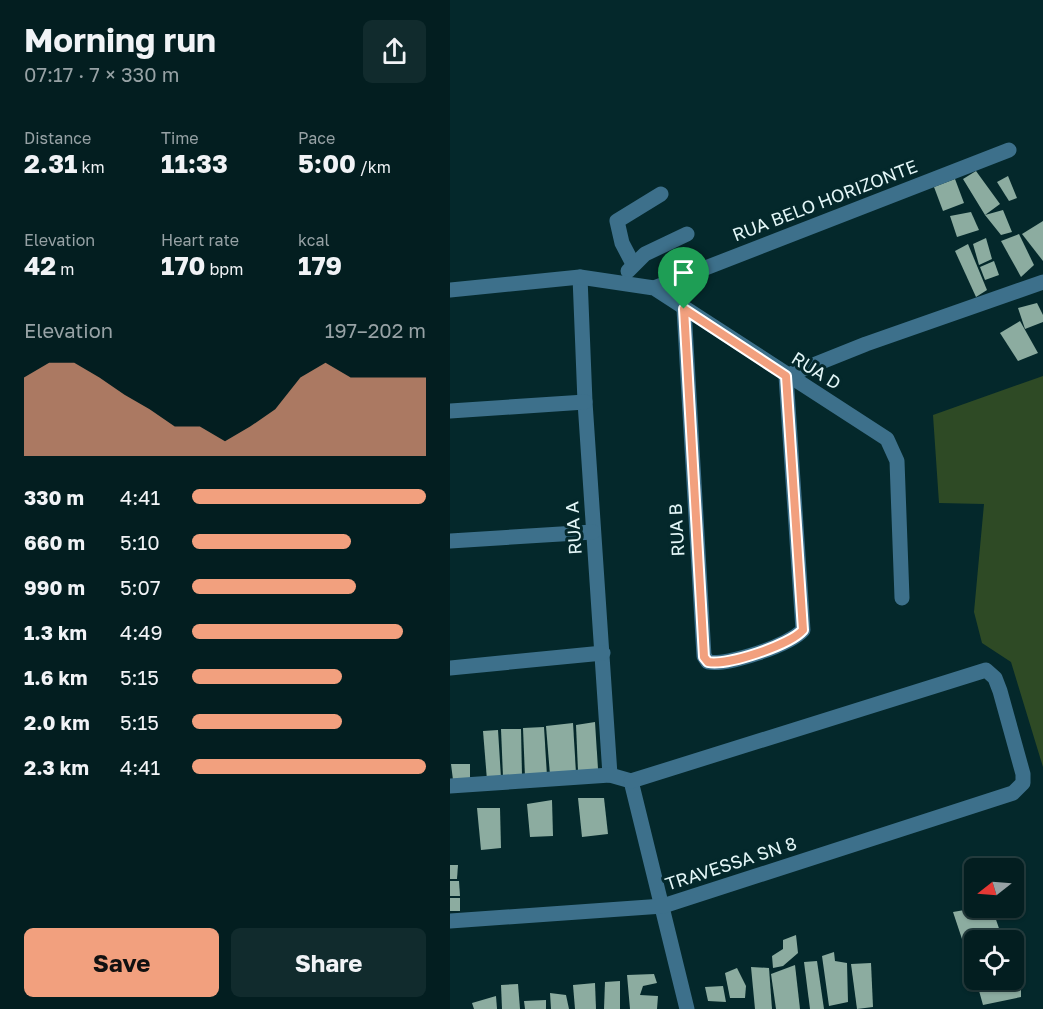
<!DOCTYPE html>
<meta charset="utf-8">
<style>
:root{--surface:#031e20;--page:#112b2d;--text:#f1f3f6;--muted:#97a2a5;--line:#243c3e;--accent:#f2a07e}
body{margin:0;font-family:"Golos Text",sans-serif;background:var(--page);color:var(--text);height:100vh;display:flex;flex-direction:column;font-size:22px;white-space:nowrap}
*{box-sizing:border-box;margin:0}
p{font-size:20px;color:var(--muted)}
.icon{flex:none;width:33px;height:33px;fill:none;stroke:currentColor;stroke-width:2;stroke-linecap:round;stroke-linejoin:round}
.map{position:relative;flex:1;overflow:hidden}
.drawer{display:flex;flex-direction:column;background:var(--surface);width:450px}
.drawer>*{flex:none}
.needle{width:39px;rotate:253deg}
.controls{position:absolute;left:514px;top:858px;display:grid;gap:12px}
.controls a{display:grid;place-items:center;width:60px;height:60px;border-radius:9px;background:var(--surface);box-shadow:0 2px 4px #0004,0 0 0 2px var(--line);font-size:30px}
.pin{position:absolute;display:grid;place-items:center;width:51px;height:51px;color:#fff;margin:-62px -26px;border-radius:50% 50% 50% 0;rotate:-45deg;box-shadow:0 0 6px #0007}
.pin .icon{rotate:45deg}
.round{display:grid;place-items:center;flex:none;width:63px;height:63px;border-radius:9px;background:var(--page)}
.overview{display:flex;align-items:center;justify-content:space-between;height:102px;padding:0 24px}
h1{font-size:33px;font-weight:700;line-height:45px}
.stats{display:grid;grid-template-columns:repeat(3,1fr);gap:9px;height:102px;padding:6px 24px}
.stats div{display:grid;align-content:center}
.stats b{font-size:26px;font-weight:700}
.stats small{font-size:16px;font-weight:400}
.stats p{font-size:16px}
.chart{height:168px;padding:12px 24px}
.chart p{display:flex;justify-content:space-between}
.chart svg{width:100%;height:108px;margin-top:6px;fill:var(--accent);opacity:.7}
.action{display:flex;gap:12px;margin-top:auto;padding:12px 24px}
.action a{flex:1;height:69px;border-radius:9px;background:var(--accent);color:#111;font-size:24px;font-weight:700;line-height:69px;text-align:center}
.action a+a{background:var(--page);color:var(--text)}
ul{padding:0 24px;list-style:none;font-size:20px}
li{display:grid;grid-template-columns:96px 72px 1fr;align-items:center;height:45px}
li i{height:15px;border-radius:8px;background:var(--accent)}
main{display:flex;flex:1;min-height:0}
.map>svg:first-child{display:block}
</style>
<main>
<section class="drawer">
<div class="overview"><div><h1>Morning run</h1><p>07:17 · 7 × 330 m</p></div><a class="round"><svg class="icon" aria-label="share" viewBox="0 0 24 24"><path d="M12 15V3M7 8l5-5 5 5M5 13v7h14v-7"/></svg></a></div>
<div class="stats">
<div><p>Distance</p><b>2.31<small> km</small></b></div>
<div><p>Time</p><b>11:33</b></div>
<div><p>Pace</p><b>5:00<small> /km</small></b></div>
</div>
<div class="stats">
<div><p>Elevation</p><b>42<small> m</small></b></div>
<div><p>Heart rate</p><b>170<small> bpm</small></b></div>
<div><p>kcal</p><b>179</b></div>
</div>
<div class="chart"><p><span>Elevation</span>197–202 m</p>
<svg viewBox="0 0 160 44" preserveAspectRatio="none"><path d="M0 44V12L10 6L20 6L30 12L40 19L50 25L60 32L70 32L80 38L90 32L100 25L110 12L120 6L130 12L140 12L150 12L160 12V44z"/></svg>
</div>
<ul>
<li><b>330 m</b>4:41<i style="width:100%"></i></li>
<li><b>660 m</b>5:10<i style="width:68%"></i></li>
<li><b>990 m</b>5:07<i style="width:70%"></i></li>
<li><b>1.3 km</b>4:49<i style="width:90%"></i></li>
<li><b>1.6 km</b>5:15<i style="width:64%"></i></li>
<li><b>2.0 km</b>5:15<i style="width:64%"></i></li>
<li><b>2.3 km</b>4:41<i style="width:100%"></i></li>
</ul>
<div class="action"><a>Save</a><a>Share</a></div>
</section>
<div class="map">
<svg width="593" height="1009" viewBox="0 0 593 1009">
<rect width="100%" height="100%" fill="#04282b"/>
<!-- green -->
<polygon fill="#2e4a25" points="593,376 593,767 561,662 532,643 524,612 534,504 489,503 483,415"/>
<!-- building -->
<g fill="#8caca0">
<polygon points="526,171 550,204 535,215 553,210 562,232 551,235 535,215 513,179"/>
<polygon points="558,176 567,198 559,201 547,182"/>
<polygon points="505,179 514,203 493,211 484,187"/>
<polygon points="521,212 529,230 507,237 500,216"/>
<polygon points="593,221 593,261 572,234"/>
<polygon points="569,234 584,265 571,277 551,241"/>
<polygon points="536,238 542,259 529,265 523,244"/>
<polygon points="518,244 537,290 526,297 505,251"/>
<polygon points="544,261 549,275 535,280 530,267"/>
<polygon points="587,303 593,315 593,322 575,329 568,308"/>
<polygon points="570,321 588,353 568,361 550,333"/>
<polygon points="145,722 148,769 128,771 126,725"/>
<polygon points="123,723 126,773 100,775 96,726"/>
<polygon points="94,727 97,776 75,777 73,728"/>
<polygon points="51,729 71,729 72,776 53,777"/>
<polygon points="48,730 51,778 37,780 33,731"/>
<polygon points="1,764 20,764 20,778 3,780"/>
<polygon points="128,798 154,798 158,834 132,837"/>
<polygon points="102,800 103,836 80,837 77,804"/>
<polygon points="27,808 50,808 51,848 31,850"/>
<polygon points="0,865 8,865 7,879 0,879"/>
<polygon points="0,881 9,881 10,896 0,896"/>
<rect x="0" y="898" width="10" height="13"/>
<polygon points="526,908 542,908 553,940 525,940 525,948 516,951 503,912"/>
<polygon points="346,935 348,953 333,966 323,968 322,956 333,949 333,940"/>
<polygon points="384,952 385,961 397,963 398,1002 379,1006 372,956"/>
<polygon points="565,958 571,979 571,997 533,1005 526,980 564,980"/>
<polygon points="367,961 374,1009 360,1009 354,962"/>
<polygon points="421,963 423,1007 407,1009 401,964"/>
<polygon points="345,965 350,1009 326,1009 321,974"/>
<polygon points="301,967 319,968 322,1009 305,1009"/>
<polygon points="287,968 296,986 295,998 280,998 275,973"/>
<polygon points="204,974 207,983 193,986 190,995 208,996 207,1009 180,1009 177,975"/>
<polygon points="170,981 170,1009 154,1009 155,982"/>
<polygon points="145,983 146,1009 125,1009 123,985"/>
<polygon points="68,984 70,1009 52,1009 51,985"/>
<polygon points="273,986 276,1002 258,1001 255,987"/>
<polygon points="100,993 116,995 119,1009 101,1009"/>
<polygon points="46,996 47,1009 24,1009 22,1003"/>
<polygon points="96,1000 96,1009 75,1009 74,1001"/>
</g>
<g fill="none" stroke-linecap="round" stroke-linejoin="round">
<!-- minor -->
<g stroke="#3d708b" stroke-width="15">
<polyline points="183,264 172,243 167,221 211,194"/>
<polyline points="178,271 195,254 237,234"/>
<polyline points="130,277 135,402 160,775"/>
<polyline points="204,288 559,150"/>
<polyline points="0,290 130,277 204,288 437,439 447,461 452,598"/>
<path d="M 234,309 L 254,656 L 258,662 C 277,666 340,645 353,630 L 336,376 L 416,344 L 593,282"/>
<polyline points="0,411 135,402"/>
<polyline points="0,541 143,532"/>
<polyline points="0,668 153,653"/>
<polyline points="181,781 237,1009"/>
<polyline points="0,786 160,775 181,781"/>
<polyline points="0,921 213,906 563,793 573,783 573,774 550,691 545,678 536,670 181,781"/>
</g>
</g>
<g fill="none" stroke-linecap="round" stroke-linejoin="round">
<defs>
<path id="route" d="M 234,309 L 336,376 L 353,630 C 340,645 277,666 258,662 L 254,657 Z"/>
</defs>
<!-- route casing -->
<use href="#route" stroke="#fff" stroke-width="12"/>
<!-- route -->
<use href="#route" stroke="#f2a07e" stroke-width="8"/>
</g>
<g text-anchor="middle" stroke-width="6" stroke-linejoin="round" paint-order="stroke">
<!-- street labels -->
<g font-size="18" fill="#e3f6f7" stroke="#04282b">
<text transform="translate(375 201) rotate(-21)" y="6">RUA BELO HORIZONTE</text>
<text transform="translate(366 371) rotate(32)" y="6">RUA D</text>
<text transform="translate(124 528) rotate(-94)" y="6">RUA A</text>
<text transform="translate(227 530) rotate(-93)" y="6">RUA B</text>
<text transform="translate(281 864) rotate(-18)" y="6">TRAVESSA SN 8</text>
</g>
</g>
</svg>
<div class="controls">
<a><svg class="needle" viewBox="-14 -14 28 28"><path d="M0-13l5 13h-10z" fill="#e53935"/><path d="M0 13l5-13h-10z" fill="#97a2a5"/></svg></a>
<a><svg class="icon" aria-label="locate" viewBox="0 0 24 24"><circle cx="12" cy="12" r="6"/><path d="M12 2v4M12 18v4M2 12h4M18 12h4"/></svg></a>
</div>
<div class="pin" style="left:234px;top:309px;background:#1e9e55"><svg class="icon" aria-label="arrive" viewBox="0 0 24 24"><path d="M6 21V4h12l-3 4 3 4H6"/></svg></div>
</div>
</main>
